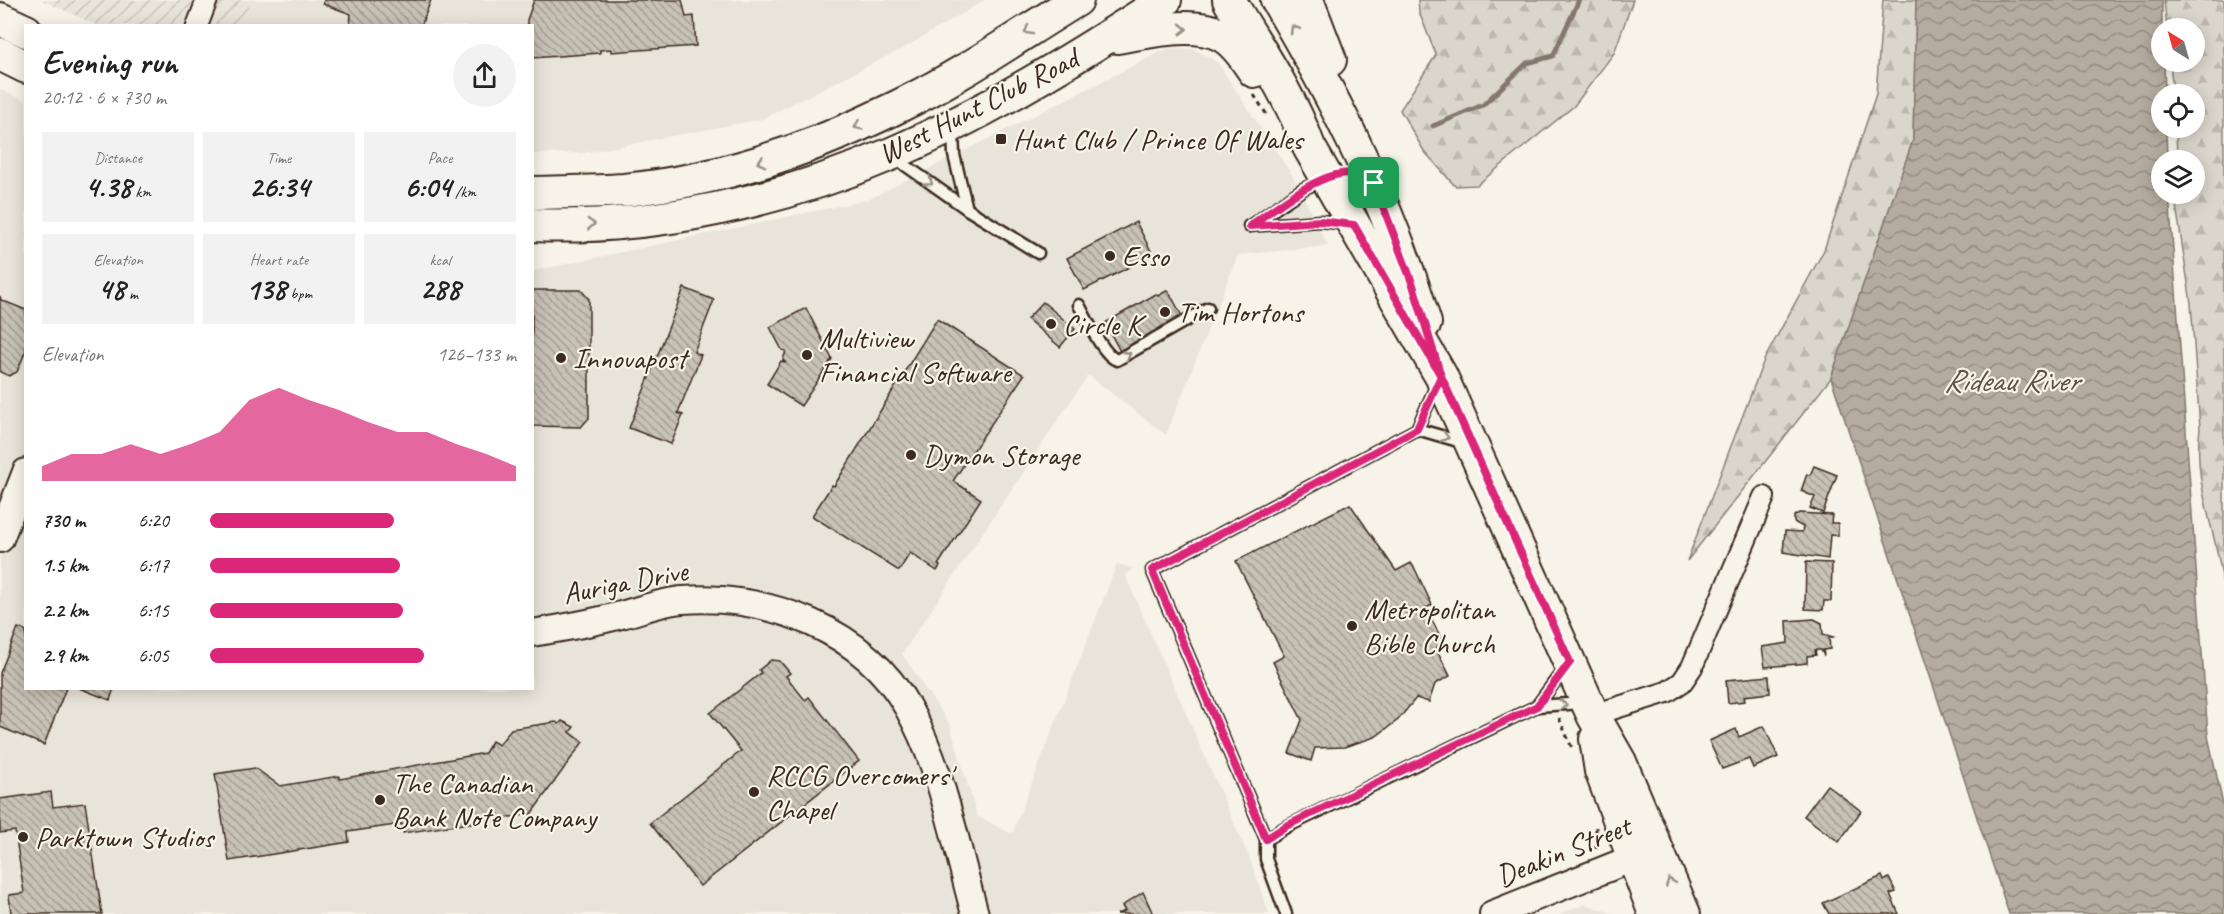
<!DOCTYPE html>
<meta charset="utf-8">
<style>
:root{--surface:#fff;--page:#f2f2f2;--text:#222;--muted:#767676;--accent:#db2777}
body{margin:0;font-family:Caveat,sans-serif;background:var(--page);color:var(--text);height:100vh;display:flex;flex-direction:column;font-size:22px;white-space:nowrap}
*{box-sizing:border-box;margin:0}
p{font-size:20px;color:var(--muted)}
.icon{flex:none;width:33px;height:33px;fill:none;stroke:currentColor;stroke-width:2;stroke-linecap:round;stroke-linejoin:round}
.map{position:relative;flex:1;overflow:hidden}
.side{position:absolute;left:24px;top:24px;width:510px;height:666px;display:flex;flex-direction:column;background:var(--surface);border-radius:0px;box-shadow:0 3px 15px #0003}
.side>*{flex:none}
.needle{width:39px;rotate:323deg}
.buttons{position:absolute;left:2151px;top:18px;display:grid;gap:12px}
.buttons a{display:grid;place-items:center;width:54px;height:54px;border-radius:50%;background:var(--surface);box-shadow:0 3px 15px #0003;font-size:30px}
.pin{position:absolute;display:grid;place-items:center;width:51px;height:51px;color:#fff;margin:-26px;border-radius:12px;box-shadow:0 3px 9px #0006}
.round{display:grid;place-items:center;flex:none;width:63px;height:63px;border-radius:32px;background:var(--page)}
.summary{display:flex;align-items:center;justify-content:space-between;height:102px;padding:0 18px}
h1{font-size:33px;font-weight:700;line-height:45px}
.stats{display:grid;grid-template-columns:repeat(3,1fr);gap:9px;height:102px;padding:6px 18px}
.stats div{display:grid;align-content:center;border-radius:0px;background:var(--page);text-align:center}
.stats b{font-size:30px;font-weight:700}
.stats small{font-size:16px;font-weight:400}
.stats p{font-size:16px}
.chart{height:168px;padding:12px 18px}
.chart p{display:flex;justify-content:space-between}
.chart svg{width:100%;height:108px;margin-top:6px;fill:var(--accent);opacity:.7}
ul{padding:0 18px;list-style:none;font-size:20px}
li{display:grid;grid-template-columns:96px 72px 1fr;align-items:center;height:45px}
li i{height:15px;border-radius:8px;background:var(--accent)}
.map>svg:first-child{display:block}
</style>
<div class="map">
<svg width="2224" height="914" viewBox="0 0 2224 914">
<defs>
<pattern id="industrial-furrows" width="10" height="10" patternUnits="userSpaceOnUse" patternTransform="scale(1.5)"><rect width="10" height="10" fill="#e9e4d9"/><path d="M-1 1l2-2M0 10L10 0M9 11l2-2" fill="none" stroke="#c9c4ba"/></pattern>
<pattern id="forest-firs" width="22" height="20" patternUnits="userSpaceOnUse" patternTransform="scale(1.5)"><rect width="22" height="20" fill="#dbd6cb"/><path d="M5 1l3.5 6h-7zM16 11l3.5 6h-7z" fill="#bdb8ae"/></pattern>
<pattern id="water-waves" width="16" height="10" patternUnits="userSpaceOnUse" patternTransform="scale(1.5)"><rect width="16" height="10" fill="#b4aca0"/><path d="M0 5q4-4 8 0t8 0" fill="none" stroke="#948c82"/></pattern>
<pattern id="building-back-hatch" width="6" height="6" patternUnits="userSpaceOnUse" patternTransform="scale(1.5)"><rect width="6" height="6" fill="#c8c1b6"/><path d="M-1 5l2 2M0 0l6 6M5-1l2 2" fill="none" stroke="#a49d93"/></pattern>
</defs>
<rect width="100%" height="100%" fill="#f7f3e8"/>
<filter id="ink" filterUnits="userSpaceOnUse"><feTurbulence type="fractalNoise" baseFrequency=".0167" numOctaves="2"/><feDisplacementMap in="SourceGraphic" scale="12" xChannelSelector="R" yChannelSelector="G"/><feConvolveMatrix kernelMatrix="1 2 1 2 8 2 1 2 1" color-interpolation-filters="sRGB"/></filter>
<g filter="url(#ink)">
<!-- built -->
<g fill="#e9e4d9">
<polygon points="251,0 985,0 904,48 762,119 583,153 533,154 532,26 240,26"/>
<polygon points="1168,48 1194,49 1217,62 1292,175 1328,246 1238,255 1166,435 1088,375 902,654 950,725 977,816 1012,834 1117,564 1133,568 1125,575 1249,857 1269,914 0,914 0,89 26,101 26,688 532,688 533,271 867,200"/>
<polygon points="1585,904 1614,914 1559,914"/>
</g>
<!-- industrial -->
<polygon fill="url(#industrial-furrows)" points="42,0 251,0 240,26 96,25"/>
<!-- forest -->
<g fill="url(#forest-firs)" stroke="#8b8074" stroke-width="1.5">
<polygon points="1418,0 1633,0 1614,53 1574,106 1477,185 1455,186 1424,151 1400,110 1436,55 1419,12"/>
<polygon points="1883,0 1916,0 1913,140 1831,378 1687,561 1764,360 1824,250 1876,94"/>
<path d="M 2164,0 L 2224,0 L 2224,592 C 2219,536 2192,485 2200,428 L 2191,303 L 2176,205 L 2176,194 L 2194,194 L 2194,160 L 2177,160 L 2176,128 L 2194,128 L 2194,94 L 2173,94 L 2170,62 L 2194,62 L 2194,28 L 2167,28 Z"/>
</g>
<!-- water -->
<polygon fill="url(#water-waves)" stroke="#84786c" stroke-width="1.5" points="1916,0 2162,0 2162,62 2164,62 2165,94 2162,94 2162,128 2166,128 2167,160 2162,160 2162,194 2169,194 2208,736 2224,809 2224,914 2009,914 1831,378 1913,140"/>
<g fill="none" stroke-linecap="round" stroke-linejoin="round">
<!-- stream -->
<polyline stroke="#84786c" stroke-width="5" points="1433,126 1483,105 1527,63 1553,56 1579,0"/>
</g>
<!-- building -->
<g fill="url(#building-back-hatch)" stroke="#3b2a1e" stroke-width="1.5">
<polygon points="324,0 431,0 421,26 350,26 351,14 323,4"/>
<polygon points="534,0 682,0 686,17 694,16 696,46 611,52 611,49 600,50 600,53 532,58 532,26 527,26 527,20"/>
<polygon points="1136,222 1153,255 1084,290 1067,258"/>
<polygon points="684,288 714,300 694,352 701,355 678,413 683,415 671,444 629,428"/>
<polygon points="532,290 581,290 589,299 589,418 581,427 532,426"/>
<polygon points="1168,290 1184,320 1121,353 1105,323 1156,294 1158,296"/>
<polygon points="0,296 1,300 26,310 26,350 17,372 9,376 0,372"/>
<polygon points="1043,302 1075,329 1060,347 1027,319"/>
<polygon points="806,308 832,359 801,406 767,384 781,361 785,362 783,360 786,351 782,350 770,327"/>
<polygon points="937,319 1024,375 953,481 981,499 938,565 940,566 937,571 910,553 899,571 812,516 832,485 834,486"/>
<polygon points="1814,466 1837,475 1823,513 1810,508 1815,497 1801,491 1807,474 1810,475"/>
<polygon points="1350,504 1396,571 1411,563 1415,569 1432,605 1426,608 1444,644 1436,648 1450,676 1435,684 1429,702 1416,698 1398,720 1375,737 1344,747 1315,748 1311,761 1289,753 1302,720 1273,662 1284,656 1236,561"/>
<polygon points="1799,513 1832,515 1831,523 1838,523 1838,536 1830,535 1828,559 1783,552 1785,531 1802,532 1803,527 1794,522 1794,516"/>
<polygon points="1806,562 1832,563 1831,601 1824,601 1823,610 1805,609"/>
<polygon points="1814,619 1822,623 1823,634 1833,637 1829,638 1830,649 1823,650 1824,656 1821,650 1815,650 1816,655 1807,656 1807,663 1765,667 1762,647 1788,643 1787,621"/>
<polygon points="18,628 26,631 26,688 66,688 44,745 0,727 0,673"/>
<polygon points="771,660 780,661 790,673 786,676 805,700 809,697 859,761 700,886 650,823 741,751 710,713 761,673 759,670"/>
<polygon points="1769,676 1770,693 1744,696 1745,701 1728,703 1726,680"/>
<polygon points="79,688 114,688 110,700"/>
<polygon points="562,721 574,727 570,732 583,742 531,814 403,833 402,824 348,832 349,842 229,861 215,774 255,768 280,786 339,776 340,779 485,753 492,741 499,745 511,729 556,722 559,724"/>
<polygon points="1764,726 1778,757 1753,768 1749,759 1722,769 1709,741 1736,729 1739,737"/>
<polygon points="1827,785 1861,811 1839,842 1804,816"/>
<polygon points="51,792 53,807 85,803 102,914 11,914 9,895 24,893 15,831 0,833 0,799"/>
<polygon points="1882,876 1884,881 1889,878 1896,892 1890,894 1899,914 1829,914 1823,903"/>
<polygon points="1143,892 1153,914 1117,914 1125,911 1122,906"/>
</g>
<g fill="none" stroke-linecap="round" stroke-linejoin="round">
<defs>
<g id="service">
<polyline points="953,130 954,155 967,209"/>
<polyline points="895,158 967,209 1038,253"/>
<polyline points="1249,226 1320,221 1348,224"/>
<polyline points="1250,226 1303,189 1325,179"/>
<path d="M 1079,305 C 1087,319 1103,356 1117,360 L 1208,308"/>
<polyline points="1417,429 1465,443"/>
<polyline points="1537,706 1567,665"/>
<polyline points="1266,839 1152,570 1417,429 1437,384"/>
<polyline points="1286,914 1266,859 1266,839 1286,827 1537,706 1583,703"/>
</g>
<g id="minor">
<polyline points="197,26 207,0"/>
<polyline points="1593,715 1667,692 1682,682 1692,667 1764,497"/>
</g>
<g id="tertiary">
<polyline points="0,539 26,472"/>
<path d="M 532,633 C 563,628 592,623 621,615 C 641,610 663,601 683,600 C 768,594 865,630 908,708 C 943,770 956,846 975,914"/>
<polyline points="1493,914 1651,851"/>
</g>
<g id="primary">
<path d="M 1229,0 C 1258,48 1290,94 1309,147 L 1441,376 L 1593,715 L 1620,762 L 1684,914"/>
<path d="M 1277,0 C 1338,103 1390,208 1425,323"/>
<polyline points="1307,0 1330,60"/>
<polyline points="0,19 26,31"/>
<path d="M 1117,37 C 1146,32 1196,20 1223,36 C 1236,44 1245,58 1254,71"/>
<polyline points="0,54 26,67"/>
<path d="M 532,193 C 563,192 593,192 624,190 C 719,181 812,149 897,107 C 960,77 1018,36 1077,0"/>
<path d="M 532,225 C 653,230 781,201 891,154 C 987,113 1078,56 1165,0"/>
<polyline points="1596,739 1601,771 1655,914"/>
</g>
</defs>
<!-- service casing -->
<use href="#service" stroke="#3b2a1e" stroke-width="15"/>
<!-- minor casing -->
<use href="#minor" stroke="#3b2a1e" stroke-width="24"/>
<!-- tertiary casing -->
<use href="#tertiary" stroke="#3b2a1e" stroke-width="30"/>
<!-- primary casing -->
<use href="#primary" stroke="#3b2a1e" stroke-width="36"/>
<!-- path -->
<g stroke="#3b2a1e" stroke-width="3" stroke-dasharray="4.5 4.5" stroke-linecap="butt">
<polyline points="1254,95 1267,115"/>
<polyline points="1559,718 1572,748"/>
<polyline points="1596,827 1596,848"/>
</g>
<!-- service -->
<use href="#service" stroke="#f7f3e8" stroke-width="10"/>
<!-- minor -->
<use href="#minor" stroke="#f7f3e8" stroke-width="20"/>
<!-- tertiary -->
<use href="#tertiary" stroke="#f7f3e8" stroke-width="26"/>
<!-- primary -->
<use href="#primary" stroke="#f7f3e8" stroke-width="32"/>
</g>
<!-- one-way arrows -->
<defs><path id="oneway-chevron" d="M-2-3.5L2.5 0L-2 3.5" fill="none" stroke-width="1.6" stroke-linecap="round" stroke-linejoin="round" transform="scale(1.5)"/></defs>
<g stroke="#998e83">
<use href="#oneway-chevron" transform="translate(1183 29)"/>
<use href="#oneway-chevron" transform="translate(1294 29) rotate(-120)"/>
<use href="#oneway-chevron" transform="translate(1028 31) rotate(149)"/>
<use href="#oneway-chevron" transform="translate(858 126) rotate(156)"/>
<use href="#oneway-chevron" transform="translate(761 162) rotate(165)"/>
<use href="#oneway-chevron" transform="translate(929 182) rotate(35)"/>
<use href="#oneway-chevron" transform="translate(591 224) rotate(-3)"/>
<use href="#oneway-chevron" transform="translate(1127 355) rotate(-28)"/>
<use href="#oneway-chevron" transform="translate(1445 437) rotate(16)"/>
<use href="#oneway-chevron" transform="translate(1563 705) rotate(-3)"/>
<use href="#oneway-chevron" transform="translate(1670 882) rotate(-111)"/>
</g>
</g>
<g fill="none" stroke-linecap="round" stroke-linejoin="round" filter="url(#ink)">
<defs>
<path id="route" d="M 1374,183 C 1341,151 1277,207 1250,226 L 1320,221 L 1354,225 L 1441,376 L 1570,662 L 1537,706 L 1286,826 L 1266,839 L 1152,570 L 1417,429 L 1441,376 L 1413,285 L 1374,183"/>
</defs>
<!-- route casing -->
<use href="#route" stroke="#fff" stroke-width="12"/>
<!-- route -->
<use href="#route" stroke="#db2777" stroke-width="8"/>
</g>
<!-- markers -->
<g fill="#3b2a1e" stroke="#f7f3e8" stroke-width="2">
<rect x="995" y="133" width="12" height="12" rx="3"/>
<circle cx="1110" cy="256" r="6"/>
<circle cx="1165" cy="312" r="6"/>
<circle cx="1051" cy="324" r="6"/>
<circle cx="807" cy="355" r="6"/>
<circle cx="561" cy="358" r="6"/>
<circle cx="911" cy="455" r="6"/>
<circle cx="1352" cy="626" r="6"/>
<circle cx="754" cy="792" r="6"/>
<circle cx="380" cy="800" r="6"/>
<circle cx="23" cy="837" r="6"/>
</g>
<g text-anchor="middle" stroke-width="4.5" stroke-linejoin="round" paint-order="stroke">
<!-- street labels -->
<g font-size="30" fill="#3b2a1e" stroke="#f7f3e8">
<text transform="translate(978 106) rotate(-27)" y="10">West Hunt Club Road</text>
<text transform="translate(625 582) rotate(-11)" y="10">Auriga Drive</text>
<text transform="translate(1563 851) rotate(-22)" y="10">Deakin Street</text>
</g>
<!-- poi labels -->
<g font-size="30" fill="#3b2a1e" stroke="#f7f3e8" text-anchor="start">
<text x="1013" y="149">Hunt Club / Prince Of Wales</text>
<text x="1122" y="266">Esso</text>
<text x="1177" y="322">Tim Hortons</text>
<text x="1063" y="334">Circle K</text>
<text x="819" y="348">Multiview<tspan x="819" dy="34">Financial Software</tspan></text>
<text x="573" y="368">Innovapost</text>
<text x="923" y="465">Dymon Storage</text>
<text x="1364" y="619">Metropolitan<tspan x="1364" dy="34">Bible Church</tspan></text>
<text x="766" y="785">RCCG Overcomers'<tspan x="766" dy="34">Chapel</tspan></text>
<text x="392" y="793">The Canadian<tspan x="392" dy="34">Bank Note Company</tspan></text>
<text x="35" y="847">Parktown Studios</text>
</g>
<!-- water labels -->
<g font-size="32" font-style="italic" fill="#5f5145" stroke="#f7f3e8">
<text x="2011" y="391">Rideau River</text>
</g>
</g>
</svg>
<div class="buttons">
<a><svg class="needle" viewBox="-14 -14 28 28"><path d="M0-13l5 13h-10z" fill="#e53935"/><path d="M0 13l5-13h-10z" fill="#767676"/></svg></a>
<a><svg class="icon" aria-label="locate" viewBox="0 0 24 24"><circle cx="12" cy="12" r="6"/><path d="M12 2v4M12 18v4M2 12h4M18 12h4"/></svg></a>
<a><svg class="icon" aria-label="layers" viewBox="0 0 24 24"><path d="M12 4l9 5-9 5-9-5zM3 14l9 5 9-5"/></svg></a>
</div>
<div class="pin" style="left:1374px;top:183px;background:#1e9e55"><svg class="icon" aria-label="arrive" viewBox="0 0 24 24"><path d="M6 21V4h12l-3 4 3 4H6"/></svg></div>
<section class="side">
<div class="summary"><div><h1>Evening run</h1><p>20:12 · 6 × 730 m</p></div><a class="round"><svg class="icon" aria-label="share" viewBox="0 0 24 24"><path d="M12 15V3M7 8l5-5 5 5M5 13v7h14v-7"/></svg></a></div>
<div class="stats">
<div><p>Distance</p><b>4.38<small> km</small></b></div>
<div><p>Time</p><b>26:34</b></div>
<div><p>Pace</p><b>6:04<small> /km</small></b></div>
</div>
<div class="stats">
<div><p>Elevation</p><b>48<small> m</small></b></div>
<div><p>Heart rate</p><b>138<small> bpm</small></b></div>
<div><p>kcal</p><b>288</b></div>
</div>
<div class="chart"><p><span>Elevation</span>126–133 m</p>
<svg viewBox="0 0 160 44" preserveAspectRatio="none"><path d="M0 44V38L10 33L20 33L30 29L40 33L50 29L60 24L70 11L80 6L90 11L100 15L110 20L120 24L130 24L140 29L150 33L160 38V44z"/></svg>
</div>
<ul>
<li><b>730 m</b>6:20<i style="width:60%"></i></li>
<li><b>1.5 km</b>6:17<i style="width:62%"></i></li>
<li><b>2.2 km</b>6:15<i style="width:63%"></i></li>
<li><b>2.9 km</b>6:05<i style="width:70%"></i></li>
</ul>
</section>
</div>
